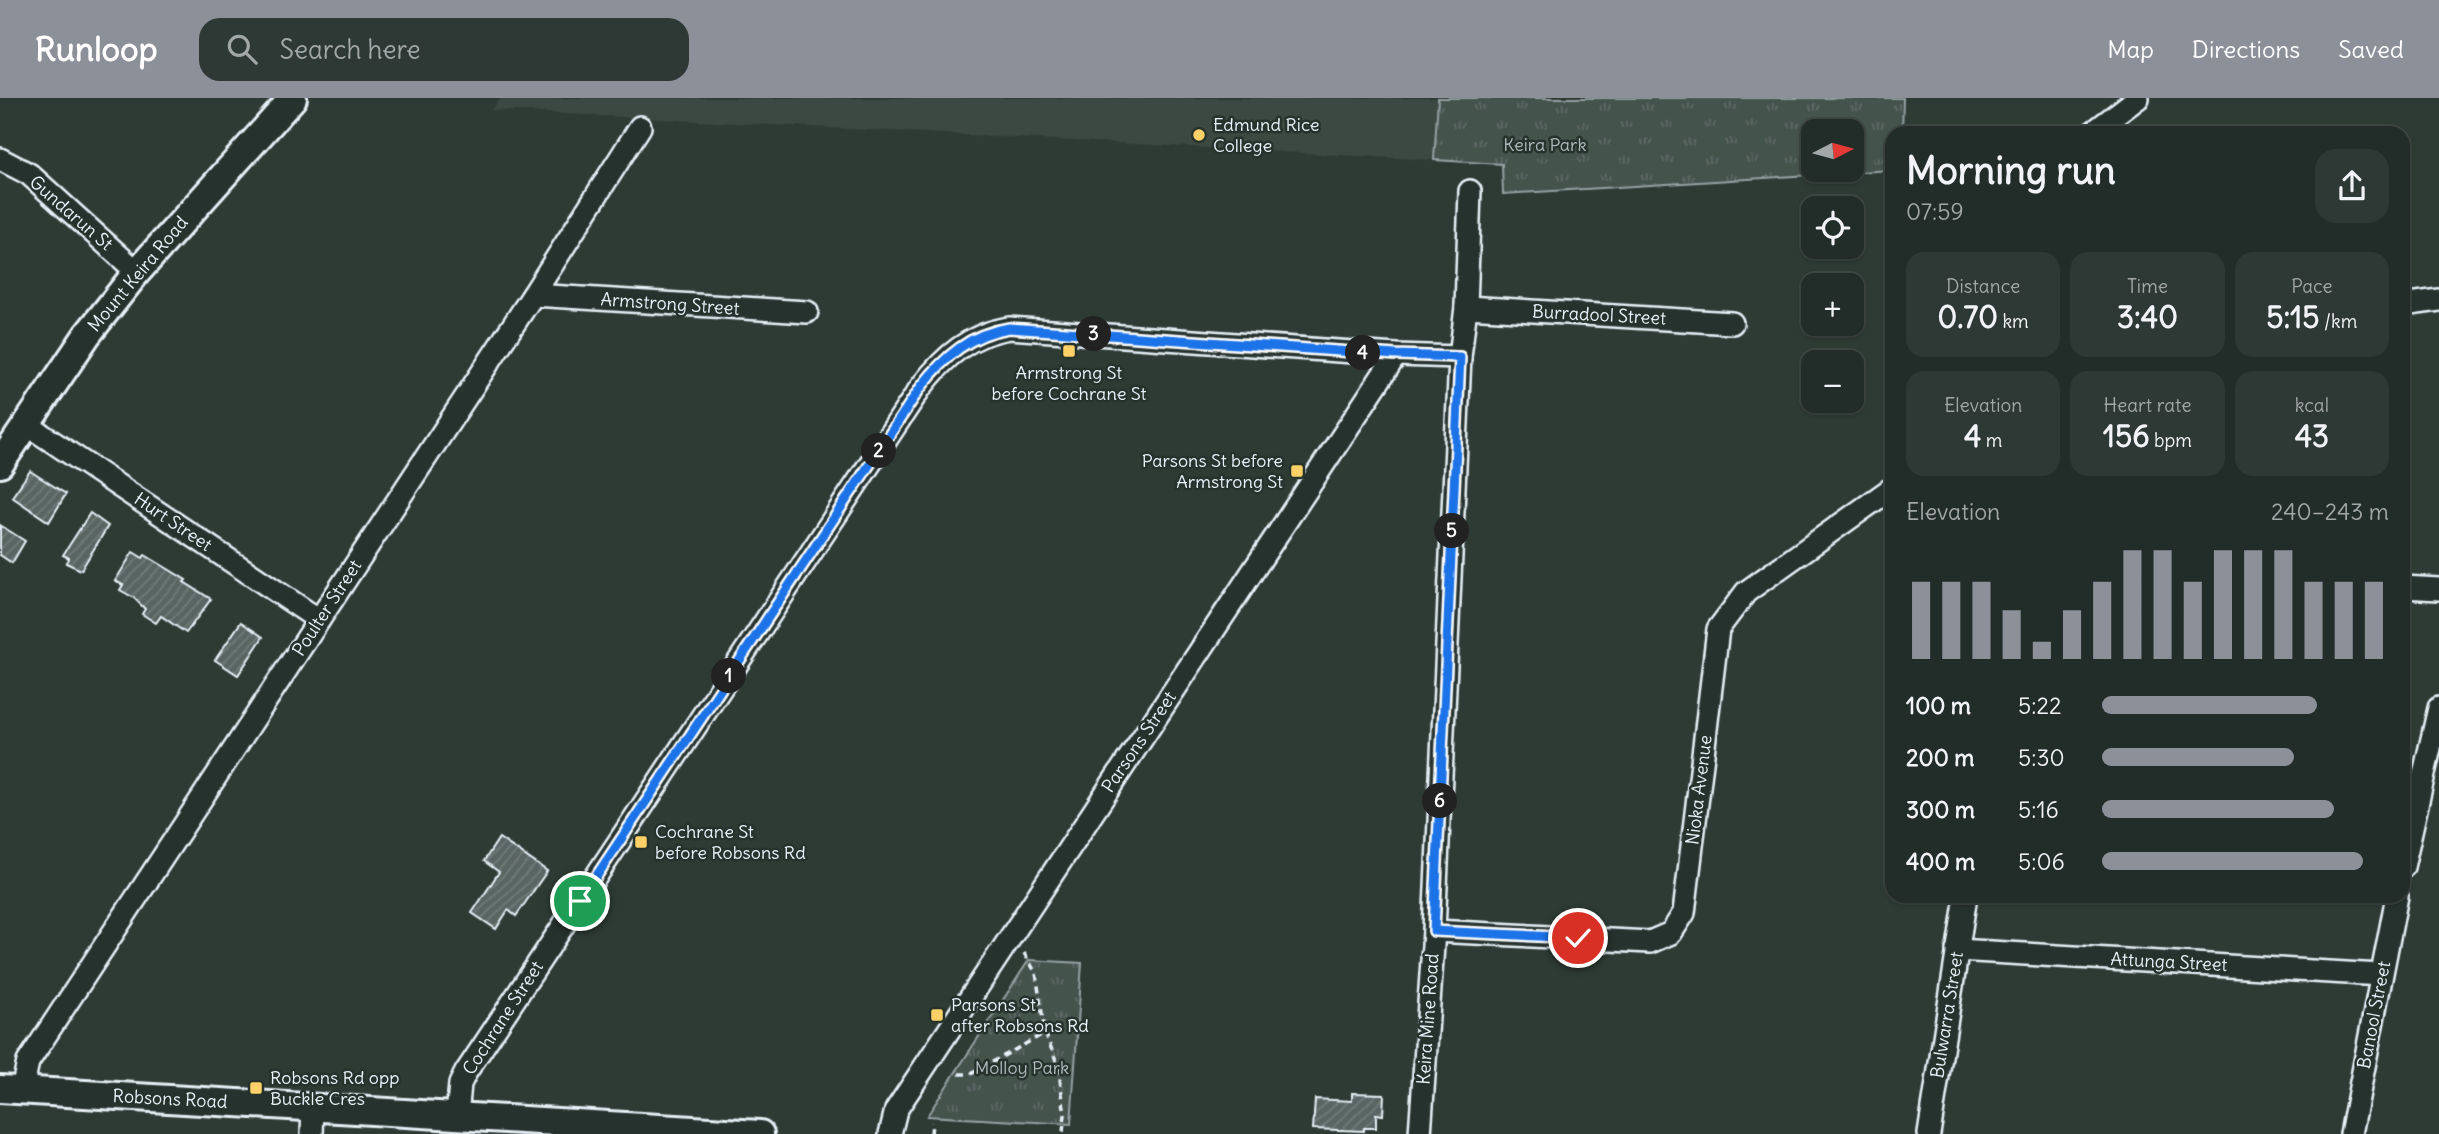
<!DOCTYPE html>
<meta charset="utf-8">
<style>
:root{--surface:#222c28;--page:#2e3834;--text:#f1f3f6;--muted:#a2a7a8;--line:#3f4845;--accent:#8c9099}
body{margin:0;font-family:Delius,sans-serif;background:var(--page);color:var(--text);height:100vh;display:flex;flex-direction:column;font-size:26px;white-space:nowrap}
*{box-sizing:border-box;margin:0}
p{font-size:23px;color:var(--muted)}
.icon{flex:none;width:38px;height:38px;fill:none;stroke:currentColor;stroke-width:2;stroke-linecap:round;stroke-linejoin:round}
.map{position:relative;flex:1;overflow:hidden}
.side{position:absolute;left:1885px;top:28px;width:525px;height:777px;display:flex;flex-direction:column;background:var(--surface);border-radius:21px;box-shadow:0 2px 5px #0004,0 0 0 2px var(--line)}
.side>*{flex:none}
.needle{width:46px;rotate:84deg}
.controls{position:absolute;left:1801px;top:21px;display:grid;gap:14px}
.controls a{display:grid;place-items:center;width:63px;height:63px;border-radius:14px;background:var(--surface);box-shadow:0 2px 5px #0004,0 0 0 2px var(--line);font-size:35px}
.pin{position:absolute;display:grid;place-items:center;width:60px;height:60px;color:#fff;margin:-30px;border:4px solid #fff;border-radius:50%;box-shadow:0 2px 7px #0007}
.km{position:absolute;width:35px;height:35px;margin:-18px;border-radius:50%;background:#222;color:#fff;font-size:19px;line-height:35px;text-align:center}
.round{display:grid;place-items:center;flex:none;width:74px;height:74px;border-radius:21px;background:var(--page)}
.overview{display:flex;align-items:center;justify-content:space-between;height:119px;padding:0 21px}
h1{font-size:38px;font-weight:800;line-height:52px}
.figures{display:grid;grid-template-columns:repeat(3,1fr);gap:10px;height:119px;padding:7px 21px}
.figures div{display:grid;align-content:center;border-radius:18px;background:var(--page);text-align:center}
.figures b{font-size:30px;font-weight:800}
.figures small{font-size:19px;font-weight:400}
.figures p{font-size:19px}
.chart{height:196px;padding:14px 21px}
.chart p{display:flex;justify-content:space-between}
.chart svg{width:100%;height:126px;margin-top:7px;stroke:var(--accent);stroke-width:6}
ul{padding:0 21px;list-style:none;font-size:23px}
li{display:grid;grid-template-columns:112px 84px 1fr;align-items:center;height:52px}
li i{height:18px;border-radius:9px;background:var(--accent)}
header{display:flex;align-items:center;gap:42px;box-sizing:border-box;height:98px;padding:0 35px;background:var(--accent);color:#fff}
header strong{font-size:33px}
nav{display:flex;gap:38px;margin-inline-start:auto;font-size:24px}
.search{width:490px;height:63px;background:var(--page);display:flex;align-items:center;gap:18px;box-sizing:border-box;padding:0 24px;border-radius:21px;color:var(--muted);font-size:26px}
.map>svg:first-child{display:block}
</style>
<header>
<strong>Runloop</strong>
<div class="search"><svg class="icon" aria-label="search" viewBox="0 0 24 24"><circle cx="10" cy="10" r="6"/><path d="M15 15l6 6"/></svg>Search here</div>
<nav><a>Map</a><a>Directions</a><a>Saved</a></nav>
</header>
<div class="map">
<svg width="2439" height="1036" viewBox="0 0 2439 1036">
<defs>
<pattern id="park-tufts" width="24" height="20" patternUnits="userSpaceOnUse" patternTransform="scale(1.75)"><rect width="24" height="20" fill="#45524e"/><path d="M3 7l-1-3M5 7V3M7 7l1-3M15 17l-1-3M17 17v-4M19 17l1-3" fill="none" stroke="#606b68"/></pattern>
<pattern id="building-hatch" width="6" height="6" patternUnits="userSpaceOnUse" patternTransform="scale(1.75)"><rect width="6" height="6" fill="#596563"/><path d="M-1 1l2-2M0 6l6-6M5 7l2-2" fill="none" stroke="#717c7a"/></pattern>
</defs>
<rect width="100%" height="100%" fill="#2e3b35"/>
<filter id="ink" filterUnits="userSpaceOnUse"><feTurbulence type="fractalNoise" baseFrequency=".0143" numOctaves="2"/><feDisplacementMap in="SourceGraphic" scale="14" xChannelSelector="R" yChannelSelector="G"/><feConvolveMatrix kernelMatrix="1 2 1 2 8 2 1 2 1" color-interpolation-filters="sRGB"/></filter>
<g filter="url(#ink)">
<!-- built -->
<polygon fill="#3b4843" points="501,0 1438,0 1434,62 491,12"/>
<!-- park -->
<g fill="url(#park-tufts)" stroke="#96a2a3" stroke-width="2" fill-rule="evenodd">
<path d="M 1438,0 L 1903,0 L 1902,35 L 1892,35 L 1892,72 L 1503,96 L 1502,66 L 1434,62 ZM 1813,33 L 1852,33 L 1852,72 L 1813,72 Z"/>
<polygon points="1029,862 1082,865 1071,1026 927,1018"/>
</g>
<!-- building -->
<g fill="url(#building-hatch)" stroke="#e8f1f8" stroke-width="2">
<polygon points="30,373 66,396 49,424 12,399"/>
<polygon points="90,415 108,428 81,472 66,465 69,460 63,457"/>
<polygon points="0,427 25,443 12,465 0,457"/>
<polygon points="133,454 143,460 145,457 165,469 186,482 184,484 211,501 186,535 161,518 156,525 142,516 145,511 134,500 120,492 123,487 115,483"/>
<polygon points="241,524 263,539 238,577 215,562"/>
<polygon points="499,740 547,773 516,818 508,812 496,831 472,815 499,774 484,763"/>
<polygon points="1352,995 1384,996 1383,1017 1376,1016 1376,1030 1364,1030 1364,1033 1313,1031 1315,1001 1352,1003"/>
</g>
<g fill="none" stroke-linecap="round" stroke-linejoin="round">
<defs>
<g id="minor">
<polyline points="2092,35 2138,0"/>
<polyline points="0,61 29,76 137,174"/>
<polyline points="533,197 807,214"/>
<polyline points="2403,207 2439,202"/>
<polyline points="1466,209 1732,225"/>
<polyline points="26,326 319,522"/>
<polyline points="2403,489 2439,491"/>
<polyline points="2403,769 2439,610"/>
<polyline points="1434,833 1650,844 1671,835 1684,815 1718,531 1746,494 1892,390"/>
<polyline points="1957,852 2381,877"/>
<polyline points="22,992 28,964 533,197 640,29"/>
<path d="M 457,1018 L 460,986 L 466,974 L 921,289 C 945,258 970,236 1009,230 L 1396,257 L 1460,259"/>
<polyline points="312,1036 313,1010"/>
<polyline points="890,1036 896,1012 1396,257"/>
<polyline points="1420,1036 1434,833 1460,259 1466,209 1470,93"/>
<polyline points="1929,1036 1966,798"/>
<polyline points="2351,1036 2397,798"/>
</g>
<g id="major">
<polyline points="0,366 87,237 137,174 293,0"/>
<polyline points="0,991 760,1036"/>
</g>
</defs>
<!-- minor casing -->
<use href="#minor" stroke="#e8f1f8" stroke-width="26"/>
<!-- major casing -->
<use href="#major" stroke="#e8f1f8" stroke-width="32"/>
<!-- path -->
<g stroke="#e8f1f8" stroke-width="3.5" stroke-dasharray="7 5" stroke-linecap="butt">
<polyline points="1024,855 1036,875 1045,935 1058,967 1065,1017 1063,1034"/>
<polyline points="959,976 971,976 1045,935"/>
<polyline points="931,1036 932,1024"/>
</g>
<!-- minor -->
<use href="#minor" stroke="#26332d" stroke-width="21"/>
<!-- major -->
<use href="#major" stroke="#26332d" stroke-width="26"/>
</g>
</g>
<g fill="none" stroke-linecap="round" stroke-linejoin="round" filter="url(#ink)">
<defs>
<path id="route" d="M 580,803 L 921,289 C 945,258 970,236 1009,230 L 1396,257 L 1460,259 L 1434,833 L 1578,840"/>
</defs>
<!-- route casing -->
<use href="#route" stroke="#fff" stroke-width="14"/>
<!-- route -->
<use href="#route" stroke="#1a73e8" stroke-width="9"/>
</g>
<!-- markers -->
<g fill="#ffd166" stroke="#26332d" stroke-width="2.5">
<circle cx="1199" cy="37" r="7"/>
<rect x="1062" y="246" width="14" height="14" rx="3.5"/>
<rect x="1290" y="366" width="14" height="14" rx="3.5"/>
<rect x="634" y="737" width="14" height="14" rx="3.5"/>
<rect x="930" y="910" width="14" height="14" rx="3.5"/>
<rect x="249" y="983" width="14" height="14" rx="3.5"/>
</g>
<g text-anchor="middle" stroke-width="5" stroke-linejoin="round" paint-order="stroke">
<!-- poi labels -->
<g font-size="18" fill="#e8f1f8" stroke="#26332d" text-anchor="start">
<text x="1213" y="33">Edmund Rice<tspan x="1213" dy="21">College</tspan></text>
<text x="1069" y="281" text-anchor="middle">Armstrong St<tspan x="1069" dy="21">before Cochrane St</tspan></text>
<text x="1283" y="369" text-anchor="end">Parsons St before<tspan x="1283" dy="21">Armstrong St</tspan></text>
<text x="655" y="740">Cochrane St<tspan x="655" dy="21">before Robsons Rd</tspan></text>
<text x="951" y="913">Parsons St<tspan x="951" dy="21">after Robsons Rd</tspan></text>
<text x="270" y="986">Robsons Rd opp<tspan x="270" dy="21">Buckle Cres</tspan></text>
</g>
<!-- park labels -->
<g font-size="18" fill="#afb9bc" stroke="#26332d">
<text x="1545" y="53">Keira Park</text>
<text x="1022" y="976">Molloy Park</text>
</g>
<!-- street labels -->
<g font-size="18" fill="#e8f1f8" stroke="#26332d">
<text transform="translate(71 115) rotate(41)" y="6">Gundarun St</text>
<text transform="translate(138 176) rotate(-50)" y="6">Mount Keira Road</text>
<text transform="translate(670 206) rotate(4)" y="6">Armstrong Street</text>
<text transform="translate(1599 217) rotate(3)" y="6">Burradool Street</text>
<text transform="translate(173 424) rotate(34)" y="6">Hurt Street</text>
<text transform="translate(327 510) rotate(-57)" y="6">Poulter Street</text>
<text transform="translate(1139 644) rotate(-56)" y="6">Parsons Street</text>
<text transform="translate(1699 692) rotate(-83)" y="6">Nioka Avenue</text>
<text transform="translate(2169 864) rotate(3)" y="6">Attunga Street</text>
<text transform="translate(1947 917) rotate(-81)" y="6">Bulwarra Street</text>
<text transform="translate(2374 917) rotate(-79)" y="6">Banool Street</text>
<text transform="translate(503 920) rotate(-57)" y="6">Cochrane Street</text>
<text transform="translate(1428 921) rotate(-86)" y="6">Keira Mine Road</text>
<text transform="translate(170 1001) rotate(3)" y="6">Robsons Road</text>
</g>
</g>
</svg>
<div class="controls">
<a><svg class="needle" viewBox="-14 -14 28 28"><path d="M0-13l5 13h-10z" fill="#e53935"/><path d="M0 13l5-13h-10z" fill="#a2a7a8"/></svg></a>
<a><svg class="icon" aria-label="locate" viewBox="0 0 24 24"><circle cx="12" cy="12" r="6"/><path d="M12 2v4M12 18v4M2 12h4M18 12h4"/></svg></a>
<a>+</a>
<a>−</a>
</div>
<div class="pin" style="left:580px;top:803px;background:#1e9e55"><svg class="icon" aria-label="arrive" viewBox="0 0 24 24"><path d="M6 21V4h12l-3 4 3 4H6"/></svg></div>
<div class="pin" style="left:1578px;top:840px;background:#d93025"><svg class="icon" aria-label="check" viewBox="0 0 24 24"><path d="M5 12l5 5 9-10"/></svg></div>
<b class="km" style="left:729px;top:578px">1</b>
<b class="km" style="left:879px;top:353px">2</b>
<b class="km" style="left:1094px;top:236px">3</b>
<b class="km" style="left:1363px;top:255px">4</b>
<b class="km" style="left:1452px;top:433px">5</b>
<b class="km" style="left:1440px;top:703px">6</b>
<section class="side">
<div class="overview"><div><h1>Morning run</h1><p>07:59</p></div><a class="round"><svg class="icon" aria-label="share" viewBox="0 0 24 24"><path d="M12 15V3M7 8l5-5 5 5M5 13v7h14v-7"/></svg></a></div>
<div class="figures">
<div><p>Distance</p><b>0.70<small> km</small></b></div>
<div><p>Time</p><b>3:40</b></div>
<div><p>Pace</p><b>5:15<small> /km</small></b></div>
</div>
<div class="figures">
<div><p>Elevation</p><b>4<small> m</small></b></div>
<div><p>Heart rate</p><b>156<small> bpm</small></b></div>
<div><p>kcal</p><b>43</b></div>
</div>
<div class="chart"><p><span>Elevation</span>240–243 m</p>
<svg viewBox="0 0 160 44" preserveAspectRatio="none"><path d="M5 44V17M15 44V17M25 44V17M35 44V27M45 44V38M55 44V27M65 44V17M75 44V6M85 44V6M95 44V17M105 44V6M115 44V6M125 44V6M135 44V17M145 44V17M155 44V17"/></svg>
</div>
<ul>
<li><b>100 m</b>5:22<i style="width:75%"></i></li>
<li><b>200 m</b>5:30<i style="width:67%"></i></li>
<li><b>300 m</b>5:16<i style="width:81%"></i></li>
<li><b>400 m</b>5:06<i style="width:91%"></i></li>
</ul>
</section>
</div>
